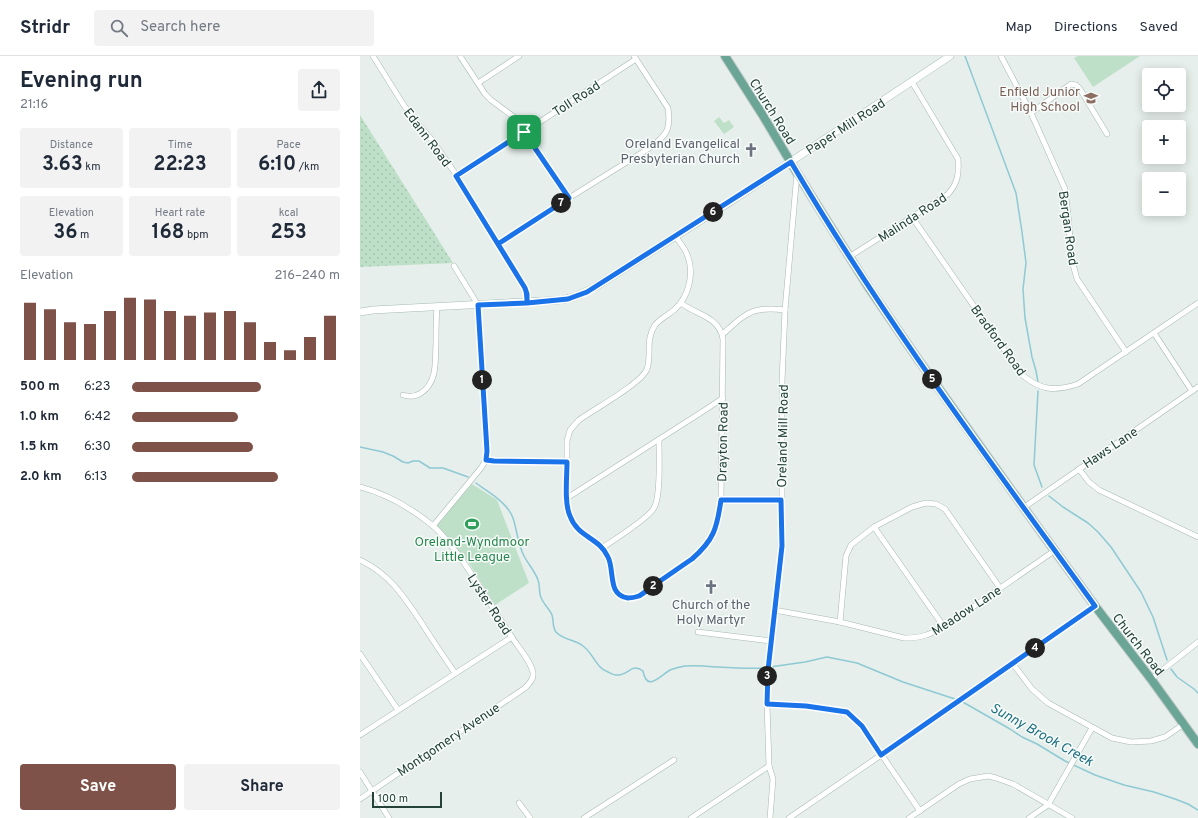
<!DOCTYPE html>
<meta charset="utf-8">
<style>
:root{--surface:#fff;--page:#f2f2f3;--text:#1f2937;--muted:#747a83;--line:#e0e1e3;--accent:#7f5249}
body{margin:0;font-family:Overpass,sans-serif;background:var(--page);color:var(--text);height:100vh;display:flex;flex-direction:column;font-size:15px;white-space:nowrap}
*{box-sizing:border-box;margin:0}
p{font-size:13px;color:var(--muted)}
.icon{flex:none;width:22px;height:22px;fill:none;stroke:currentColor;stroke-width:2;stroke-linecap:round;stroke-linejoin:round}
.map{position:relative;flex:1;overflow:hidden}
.sheet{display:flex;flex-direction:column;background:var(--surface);width:360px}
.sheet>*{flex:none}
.controls{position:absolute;left:782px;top:12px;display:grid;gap:8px}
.controls a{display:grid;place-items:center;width:44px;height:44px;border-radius:4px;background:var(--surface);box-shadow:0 2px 10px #0003;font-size:20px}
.scale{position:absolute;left:12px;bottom:10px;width:70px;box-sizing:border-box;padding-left:4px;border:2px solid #24423a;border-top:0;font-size:11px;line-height:14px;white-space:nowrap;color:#24423a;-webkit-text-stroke:3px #f7fbf9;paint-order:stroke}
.pin{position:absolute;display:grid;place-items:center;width:34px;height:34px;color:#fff;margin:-17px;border-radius:8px;box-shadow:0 2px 6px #0006}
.km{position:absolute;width:20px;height:20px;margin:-10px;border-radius:50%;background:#222;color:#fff;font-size:11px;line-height:20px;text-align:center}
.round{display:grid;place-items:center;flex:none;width:42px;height:42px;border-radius:4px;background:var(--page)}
.overview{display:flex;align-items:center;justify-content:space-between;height:68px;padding:0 20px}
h1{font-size:22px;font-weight:700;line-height:30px}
.stats{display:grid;grid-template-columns:repeat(3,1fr);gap:6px;height:68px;padding:4px 20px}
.stats div{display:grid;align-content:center;border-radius:4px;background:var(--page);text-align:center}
.stats b{font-size:20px;font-weight:700}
.stats small{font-size:11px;font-weight:400}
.stats p{font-size:11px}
.chart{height:112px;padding:8px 20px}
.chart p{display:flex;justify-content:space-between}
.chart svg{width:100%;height:72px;margin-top:4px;stroke:var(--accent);stroke-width:6}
.action{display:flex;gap:8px;margin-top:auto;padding:8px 20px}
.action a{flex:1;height:46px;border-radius:4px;background:var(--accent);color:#fff;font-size:16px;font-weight:700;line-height:46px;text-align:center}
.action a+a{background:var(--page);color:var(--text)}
ul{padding:0 20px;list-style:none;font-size:13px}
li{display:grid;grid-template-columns:64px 48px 1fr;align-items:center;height:30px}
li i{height:10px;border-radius:5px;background:var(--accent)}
header{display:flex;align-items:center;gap:24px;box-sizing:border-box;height:56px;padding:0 20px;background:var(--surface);border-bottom:1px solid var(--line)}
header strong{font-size:19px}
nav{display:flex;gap:22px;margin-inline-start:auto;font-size:14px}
.search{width:280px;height:36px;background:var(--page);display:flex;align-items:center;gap:10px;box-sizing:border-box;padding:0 14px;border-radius:4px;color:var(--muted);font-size:15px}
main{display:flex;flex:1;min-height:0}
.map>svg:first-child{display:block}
</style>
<header>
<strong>Stridr</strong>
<div class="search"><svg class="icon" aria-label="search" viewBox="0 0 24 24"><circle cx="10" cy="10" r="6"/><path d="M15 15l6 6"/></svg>Search here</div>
<nav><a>Map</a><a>Directions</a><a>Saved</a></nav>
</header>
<main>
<section class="sheet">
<div class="overview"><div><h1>Evening run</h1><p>21:16</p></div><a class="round"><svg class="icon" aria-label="share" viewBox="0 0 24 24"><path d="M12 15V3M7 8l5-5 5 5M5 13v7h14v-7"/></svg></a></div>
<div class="stats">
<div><p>Distance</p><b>3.63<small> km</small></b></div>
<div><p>Time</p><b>22:23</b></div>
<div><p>Pace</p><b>6:10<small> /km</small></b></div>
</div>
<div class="stats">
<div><p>Elevation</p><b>36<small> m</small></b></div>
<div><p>Heart rate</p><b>168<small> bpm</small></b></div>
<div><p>kcal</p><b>253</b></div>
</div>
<div class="chart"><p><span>Elevation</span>216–240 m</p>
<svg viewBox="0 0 160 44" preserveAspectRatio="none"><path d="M5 44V9M15 44V13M25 44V21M35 44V22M45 44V14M55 44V6M65 44V7M75 44V14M85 44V17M95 44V15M105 44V14M115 44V21M125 44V33M135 44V38M145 44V30M155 44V17"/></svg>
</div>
<ul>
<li><b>500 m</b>6:23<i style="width:62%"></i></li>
<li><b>1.0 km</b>6:42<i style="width:51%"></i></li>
<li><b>1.5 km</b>6:30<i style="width:58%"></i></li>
<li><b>2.0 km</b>6:13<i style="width:70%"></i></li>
</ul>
<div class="action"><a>Save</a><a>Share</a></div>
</section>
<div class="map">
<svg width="838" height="762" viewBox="0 0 838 762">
<defs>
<pattern id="grass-dots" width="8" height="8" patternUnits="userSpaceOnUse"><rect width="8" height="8" fill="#bfe0c8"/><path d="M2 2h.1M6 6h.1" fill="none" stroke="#a4c1ad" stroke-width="1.8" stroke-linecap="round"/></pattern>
</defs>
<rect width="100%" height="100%" fill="#e6efeb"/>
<!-- grass -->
<polygon fill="url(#grass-dots)" points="0,59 93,207 0,211"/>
<!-- park -->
<g fill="#bfe0c8">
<polygon points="718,0 780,0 733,31 714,2"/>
<polygon points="359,61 364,67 369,64 374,71 364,78 354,65"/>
<polygon points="112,428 137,444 169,527 135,549 109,507 76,469"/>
</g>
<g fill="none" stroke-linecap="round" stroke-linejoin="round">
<!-- stream -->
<g stroke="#8ec9d4" stroke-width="1.5">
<polyline points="605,0 656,137 662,176 666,207 663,233 665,262 672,301 676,315 678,326"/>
<polyline points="678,335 674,409 682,431"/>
<polyline points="0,391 23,396 33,400 43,406 48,407 53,405 59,405 70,412 83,412 108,421"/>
<path d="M 116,427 C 129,437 147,446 153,462 C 157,474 158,489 164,500 C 168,508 175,515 178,524 C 180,529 179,533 180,538 C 181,546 189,552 192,559 C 194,565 192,571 196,576 C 203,584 216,584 223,590 C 234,598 235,611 248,616 C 250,617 253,619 256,619 C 269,620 271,606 283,615 C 287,637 301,619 310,614 C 315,612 321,611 325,610 C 335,609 346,610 356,611 C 373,612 389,613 406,612"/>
<polyline points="689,440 703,451 728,467 738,476 751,491 781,536 793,561 807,604"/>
<polyline points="410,611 445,606 467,601 497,607 543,626 598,644"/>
<polyline points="811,613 817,621 834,633 838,637"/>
<polyline points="601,645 650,673 662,681 677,688 705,705 735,719 764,729 794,736 815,743 828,748 838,754"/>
</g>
<defs>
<g id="street">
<polyline points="13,0 43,48 52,61 72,84 97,120 165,232 167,238 167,247"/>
<polyline points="100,0 125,38 131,44 154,61 209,142"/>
<polyline points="641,0 671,57 705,133 709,168 711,201 717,223 766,296"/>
<polyline points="118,27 159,0"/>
<polyline points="671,57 711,28 716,29 720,33 747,78"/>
<polyline points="97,120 276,3"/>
<path d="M 552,161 L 661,318 C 680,334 694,336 718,328 L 838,247"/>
<path d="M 315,180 C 319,185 323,190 326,196 C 335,215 330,240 314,254 C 308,259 300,263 295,269 C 285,284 292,298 287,313 C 282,327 233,354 219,364 L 210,374 L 207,385 L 207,442 L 209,459 L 212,466 L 220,476 L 239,488 L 245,496 L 250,505 L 253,529 L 255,533 L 260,539 L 265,541 L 270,542 L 279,540 L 332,503 C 354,484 358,472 361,444 L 363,283 C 359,260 336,259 321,247"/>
<path d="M 138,188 L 209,142 L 291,91 C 307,79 311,73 308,52 L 274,0"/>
<path d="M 489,201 L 588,138 C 598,127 599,118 598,103 L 552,26"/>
<polyline points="794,277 832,335"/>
<path d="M 363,278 C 373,269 385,256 399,254 C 408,252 417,253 425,254"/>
<path d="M 43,339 C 49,341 55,341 61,337 C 78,326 75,304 76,286 C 76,274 76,263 77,251"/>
<polyline points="126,404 133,405 207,406"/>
<polyline points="719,413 729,426 739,434 838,481"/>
<path d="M 0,431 C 26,438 51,452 72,469 C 83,478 91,490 100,501 C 118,527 134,554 151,580 C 158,591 171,605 173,617 C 174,623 169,628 165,632 L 0,743"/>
<polyline points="207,442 345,354 363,342"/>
<polyline points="361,444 421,444"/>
<polyline points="663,452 838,331"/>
<polyline points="73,470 121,412 126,404 127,400 118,249 94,210"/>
<polyline points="514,471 584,571"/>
<path d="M 242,492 C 254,484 289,462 294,452 C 301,441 299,399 299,384"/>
<path d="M 0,504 C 31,519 44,541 63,569 C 73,585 84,601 95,617"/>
<path d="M 414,554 L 480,566 L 544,582 C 562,582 568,579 584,571 L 694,495"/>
<polyline points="480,566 486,500 491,489 514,471 552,451 566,447 576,448 585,453 640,532"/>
<polyline points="338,576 411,585"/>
<polyline points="0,598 38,654"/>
<polyline points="653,608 672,633 688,647 752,682 771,686 791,685 805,681 824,668"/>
<polyline points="791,623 838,586"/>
<polyline points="407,648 446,650 487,656 502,670 560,755"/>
<polyline points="0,679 152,581"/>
<polyline points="0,716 29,762"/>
<polyline points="159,747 170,762"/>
<polyline points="224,762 314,704"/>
<polyline points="331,762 409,710"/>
<polyline points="410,762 413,723 409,710 407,648 407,621 422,490 422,326 425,254 437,117"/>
<polyline points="429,762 584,656 735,550"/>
<polyline points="549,762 599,728 610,723 628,720 636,722 653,728 712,762"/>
<polyline points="669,762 688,749 732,672"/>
</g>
<polyline id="secondary" points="0,256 13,254 202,244 214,241 235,231 376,142 590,0"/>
<polyline id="primary" points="365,0 402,58 437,117 509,232 555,299 684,480 735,550 791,623 838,688"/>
</defs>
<!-- street casing -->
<use href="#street" stroke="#a8b8b2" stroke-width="6"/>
<!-- secondary casing -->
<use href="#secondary" stroke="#a4bbb3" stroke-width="8"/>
<!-- primary casing -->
<use href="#primary" stroke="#c2cac8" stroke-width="10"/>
<!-- street -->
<use href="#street" stroke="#fff" stroke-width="5"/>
<!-- secondary -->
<use href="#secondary" stroke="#fff" stroke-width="7"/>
<!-- primary -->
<use href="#primary" stroke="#6aa596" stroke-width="8"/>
</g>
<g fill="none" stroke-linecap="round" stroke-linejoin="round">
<defs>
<path id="route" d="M 164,76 L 96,120 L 165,232 L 167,238 L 167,247 L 118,249 L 127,395 L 126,404 L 134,405 L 207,406 C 207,421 204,447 210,460 C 218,482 239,481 248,501 C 255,515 247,539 268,542 C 271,542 276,541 279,540 C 286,536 291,531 297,527 C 309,519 320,511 332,503 C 354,484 357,472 361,444 L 421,444 L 422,490 L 408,614 L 407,648 L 446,650 L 487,656 L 502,670 L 521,699 L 735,550 C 630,405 522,261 431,106 L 315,180 L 227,236 L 208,243 L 167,247 C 167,241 167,237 165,232 L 138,188 L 209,142 L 164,76"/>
</defs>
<!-- route casing -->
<use href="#route" stroke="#fff" stroke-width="8"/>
<!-- route -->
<use href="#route" stroke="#1a73e8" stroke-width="5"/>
</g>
<!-- icons -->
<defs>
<symbol id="school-bare" viewBox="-9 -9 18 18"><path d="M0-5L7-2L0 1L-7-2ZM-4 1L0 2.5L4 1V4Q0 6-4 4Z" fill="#8d6e63" stroke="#f7fbf9" stroke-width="2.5" paint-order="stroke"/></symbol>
<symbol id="church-bare" viewBox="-9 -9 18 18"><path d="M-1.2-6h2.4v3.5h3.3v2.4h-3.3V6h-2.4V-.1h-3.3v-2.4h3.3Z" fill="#6b7280" stroke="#f7fbf9" stroke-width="2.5" paint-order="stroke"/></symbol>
<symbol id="stadium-bare" viewBox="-9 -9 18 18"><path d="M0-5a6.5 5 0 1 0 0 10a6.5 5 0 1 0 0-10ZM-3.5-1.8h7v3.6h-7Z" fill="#2e9e5b" stroke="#f7fbf9" stroke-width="2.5" paint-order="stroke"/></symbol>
</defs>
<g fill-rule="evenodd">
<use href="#school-bare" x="721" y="32" width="20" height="20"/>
<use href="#church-bare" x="381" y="84" width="20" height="20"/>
<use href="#stadium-bare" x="102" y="458" width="20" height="20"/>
<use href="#church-bare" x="341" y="521" width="20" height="20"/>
</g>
<g text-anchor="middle" stroke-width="3" stroke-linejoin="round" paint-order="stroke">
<!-- education labels -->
<g font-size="13" fill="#785e54" stroke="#f7fbf9" text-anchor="end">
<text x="720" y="40">Enfield Junior<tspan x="720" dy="15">High School</tspan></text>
</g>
<!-- street labels -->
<g font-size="13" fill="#24423a" stroke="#f7fbf9">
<text transform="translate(216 42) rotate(-33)" y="5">Toll Road</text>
<text transform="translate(413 55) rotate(58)" y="5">Church Road</text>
<text transform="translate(485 70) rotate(-33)" y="5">Paper Mill Road</text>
<text transform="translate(68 81) rotate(53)" y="5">Edann Road</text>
<text transform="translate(552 161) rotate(-33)" y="5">Malinda Road</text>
<text transform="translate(709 172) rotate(82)" y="5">Bergan Road</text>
<text transform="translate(639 284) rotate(54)" y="5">Bradford Road</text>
<text transform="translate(422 380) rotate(-89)" y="5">Oreland Mill Road</text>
<text transform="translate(362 386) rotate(-89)" y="5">Drayton Road</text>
<text transform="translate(750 391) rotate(-34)" y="5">Haws Lane</text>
<text transform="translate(130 548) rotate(57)" y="5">Lyster Road</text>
<text transform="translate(606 554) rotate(-33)" y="5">Meadow Lane</text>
<text transform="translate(779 588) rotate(52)" y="5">Church Road</text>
<text transform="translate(88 683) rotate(-34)" y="5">Montgomery Avenue</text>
</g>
<!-- worship labels -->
<g font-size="13" fill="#5b616d" stroke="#f7fbf9" text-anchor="end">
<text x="380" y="92">Oreland Evangelical<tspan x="380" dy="15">Presbyterian Church</tspan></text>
<text x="351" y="553" text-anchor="middle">Church of the<tspan x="351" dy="15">Holy Martyr</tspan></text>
</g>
<!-- leisure labels -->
<g font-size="13" fill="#27864d" stroke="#f7fbf9">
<text x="112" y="490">Oreland-Wyndmoor<tspan x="112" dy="15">Little League</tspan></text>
</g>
<!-- water labels -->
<g font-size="14" font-style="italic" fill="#1c6f80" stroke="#f7fbf9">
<text transform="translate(682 678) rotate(29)" y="5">Sunny Brook Creek</text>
</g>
</g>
</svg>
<div class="controls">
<a><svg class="icon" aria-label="locate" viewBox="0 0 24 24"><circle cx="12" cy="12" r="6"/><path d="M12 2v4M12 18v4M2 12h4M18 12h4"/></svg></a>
<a>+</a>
<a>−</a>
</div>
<div class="scale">100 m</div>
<div class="pin" style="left:164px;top:76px;background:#1e9e55"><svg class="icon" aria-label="arrive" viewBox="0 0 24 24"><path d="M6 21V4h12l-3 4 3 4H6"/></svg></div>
<b class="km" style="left:122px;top:324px">1</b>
<b class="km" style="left:293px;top:530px">2</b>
<b class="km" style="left:407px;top:620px">3</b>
<b class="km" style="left:675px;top:592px">4</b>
<b class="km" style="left:572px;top:323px">5</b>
<b class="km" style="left:353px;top:156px">6</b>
<b class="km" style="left:201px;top:147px">7</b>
</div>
</main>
